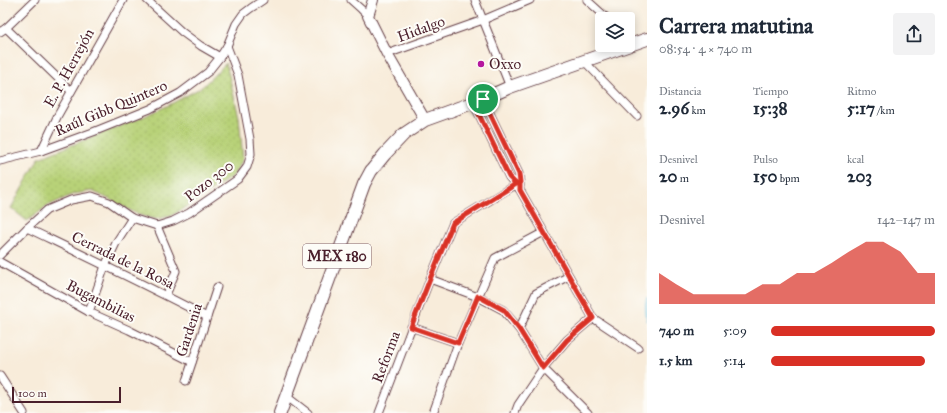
<!DOCTYPE html>
<html lang="es">
<meta charset="utf-8">
<style>
:root{--surface:#fff;--page:#f2f2f3;--text:#1f2937;--muted:#747a83;--accent:#d93025}
body{margin:0;font-family:"IM FELL Great Primer",serif;background:var(--page);color:var(--text);height:100vh;display:flex;flex-direction:column;font-size:15px;white-space:nowrap}
*{box-sizing:border-box;margin:0}
p{font-size:13px;color:var(--muted)}
.icon{flex:none;width:22px;height:22px;fill:none;stroke:currentColor;stroke-width:2;stroke-linecap:round;stroke-linejoin:round}
.map{position:relative;flex:1;overflow:hidden}
.sheet{display:flex;flex-direction:column;background:var(--surface);width:300px}
.sheet>*{flex:none}
.fabs{position:absolute;left:595px;top:12px;display:grid;gap:8px}
.fabs a{display:grid;place-items:center;width:40px;height:40px;border-radius:4px;background:var(--surface);box-shadow:0 2px 10px #0003;font-size:20px}
.scale{position:absolute;left:12px;bottom:10px;width:109px;box-sizing:border-box;padding-left:4px;border:2px solid #4a1f2b;border-top:0;font-size:11px;line-height:14px;white-space:nowrap;color:#4a1f2b;-webkit-text-stroke:3px #fdfcf7;paint-order:stroke}
.pin{position:absolute;display:grid;place-items:center;width:34px;height:34px;color:#fff;margin:-17px;border:2px solid #fff;border-radius:50%;box-shadow:0 1px 4px #0007}
.round{display:grid;place-items:center;flex:none;width:42px;height:42px;border-radius:4px;background:var(--page)}
.overview{display:flex;align-items:center;justify-content:space-between;height:68px;padding:0 12px}
h1{font-size:22px;font-weight:700;line-height:30px}
.figures{display:grid;grid-template-columns:repeat(3,1fr);gap:6px;height:68px;padding:4px 12px}
.figures div{display:grid;align-content:center}
.figures b{font-size:17px;font-weight:700}
.figures small{font-size:11px;font-weight:400}
.figures p{font-size:11px}
.chart{height:112px;padding:8px 12px}
.chart p{display:flex;justify-content:space-between}
.chart svg{width:100%;height:72px;margin-top:4px;fill:var(--accent);opacity:.7}
ul{padding:0 12px;list-style:none;font-size:13px}
li{display:grid;grid-template-columns:64px 48px 1fr;align-items:center;height:30px}
li i{height:10px;border-radius:5px;background:var(--accent)}
main{display:flex;flex:1;min-height:0}
.map>svg:first-child{display:block}
</style>
<main>
<div class="map">
<svg width="647" height="413" viewBox="0 0 647 413">
<defs>
<pattern id="grass-dots" width="8" height="8" patternUnits="userSpaceOnUse"><rect width="8" height="8" fill="#b8d278"/><path d="M2 2h.1M6 6h.1" fill="none" stroke="#a0b468" stroke-width="1.8" stroke-linecap="round"/></pattern>
</defs>
<rect width="100%" height="100%" fill="#fdfcf7"/>
<filter id="ink" filterUnits="userSpaceOnUse"><feTurbulence type="fractalNoise" baseFrequency=".025" numOctaves="2"/><feDisplacementMap in="SourceGraphic" scale="8" xChannelSelector="R" yChannelSelector="G"/><feConvolveMatrix kernelMatrix="1 2 1 2 8 2 1 2 1" color-interpolation-filters="sRGB"/></filter>
<filter id="wash" filterUnits="userSpaceOnUse"><feTurbulence type="fractalNoise" baseFrequency=".012" numOctaves="4" result="noise"/><feDisplacementMap in="SourceGraphic" scale="16" xChannelSelector="R" yChannelSelector="G"/><feGaussianBlur stdDeviation="0.9" result="paint"/><feColorMatrix in="noise" values="0 0 0 0 0 0 0 0 0 0 0 0 0 0 0 0 0 1.4 0 .05"/><feComposite in="paint" operator="in"/></filter>
<g filter="url(#wash)">
<rect width="100%" height="100%" fill="#f8ecda"/>
<!-- grass -->
<polygon fill="url(#grass-dots)" stroke="#817852" points="226,63 239,117 243,159 234,175 211,191 171,216 155,219 139,215 109,199 92,191 74,194 47,206 27,221 11,208 39,158 143,117 169,105 202,87"/>
<g fill="none" stroke-linecap="round" stroke-linejoin="round">
<!-- stream -->
<polyline stroke="#64c0e2" stroke-width="2" points="647,299 646,306 647,320"/>
</g>
</g>
<g filter="url(#ink)">
<g fill="none" stroke-linecap="round" stroke-linejoin="round">
<defs>
<g id="street">
<polyline points="147,0 182,32 201,46 220,57"/>
<polyline points="351,0 361,9 368,16"/>
<polyline points="475,0 510,87"/>
<polyline points="587,0 608,19"/>
<polyline points="6,28 71,91"/>
<polyline points="0,32 6,28 35,0"/>
<polyline points="387,54 483,20 530,0"/>
<polyline points="585,62 637,116"/>
<polyline points="483,99 519,174 520,186"/>
<polyline points="473,102 509,177 520,190 593,318 638,348"/>
<polyline points="41,151 58,115 123,0"/>
<polyline points="0,161 41,151 93,132 150,109 180,93 208,72 220,57 227,46 236,24 243,14 251,8 263,0"/>
<polyline points="157,226 176,271 166,295"/>
<path d="M 27,228 C 87,257 148,286 207,317"/>
<polyline points="0,255 27,228 47,210 71,200 92,196 109,202 132,218 157,226 173,221 189,213 238,179 247,167 251,154 250,139 238,75 227,46"/>
<polyline points="0,262 89,312 129,330 192,362"/>
<polyline points="430,279 478,297 503,310 519,329 543,368 588,413"/>
<polyline points="89,312 105,266 117,241 132,218"/>
<polyline points="411,327 458,343"/>
<polyline points="519,329 536,293 569,276"/>
<polyline points="0,376 24,413"/>
<polyline points="186,381 217,287"/>
<polyline points="286,396 308,413"/>
<polyline points="379,413 430,279 453,223 520,182"/>
<polyline points="433,413 458,343 495,258 544,232"/>
<polyline points="515,413 518,405 543,368 567,340 593,318"/>
</g>
<polyline id="secondary" points="373,0 368,16 387,54 425,120"/>
<polyline id="primary" points="280,413 364,184 371,171 385,154 404,134 425,120 483,99 510,87 647,39"/>
</defs>
<!-- street casing -->
<use href="#street" stroke="#643e45" stroke-width="9"/>
<!-- secondary casing -->
<use href="#secondary" stroke="#643e45" stroke-width="12"/>
<!-- primary casing -->
<use href="#primary" stroke="#643e45" stroke-width="14"/>
<!-- street -->
<use href="#street" stroke="#fff" stroke-width="7"/>
<!-- secondary -->
<use href="#secondary" stroke="#fff" stroke-width="10"/>
<!-- primary -->
<use href="#primary" stroke="#fff" stroke-width="12"/>
</g>
</g>
<g fill="none" stroke-linecap="round" stroke-linejoin="round" filter="url(#ink)">
<defs>
<polygon id="route" points="483,99 519,174 520,182 520,190 593,318 567,340 543,368 519,329 504,310 478,296 458,343 411,327 430,279 453,223 516,184 509,177 473,102"/>
</defs>
<!-- route casing -->
<use href="#route" stroke="#fff" stroke-width="8"/>
<!-- route -->
<use href="#route" stroke="#d93025" stroke-width="5"/>
</g>
<!-- markers -->
<circle fill="#b5179e" stroke="#fdfcf7" stroke-width="1.5" cx="481" cy="64" r="4"/>
<g text-anchor="middle" stroke-width="4" stroke-linejoin="round" paint-order="stroke">
<!-- shield labels -->
<rect fill="#fdfcf7" stroke="#806168" stroke-width="1" x="303" y="244" width="68" height="24" rx="3"/>
<g font-size="14" font-weight="bold" fill="#4a1f2b">
<text x="337" y="261">MEX 180</text>
</g>
<!-- street labels -->
<g font-size="15" fill="#4a1f2b" stroke="#fdfcf7">
<text transform="translate(421 29) rotate(-20)" y="5">Hidalgo</text>
<text transform="translate(69 68) rotate(-61)" y="5">E. P. Herrejón</text>
<text transform="translate(111 108) rotate(-23)" y="5">Raúl Gibb Quintero</text>
<text transform="translate(209 181) rotate(-38)" y="5">Pozo 300</text>
<text transform="translate(123 260) rotate(26)" y="5">Cerrada de la Rosa</text>
<text transform="translate(101 301) rotate(27)" y="5">Bugambilias</text>
<text transform="translate(189 330) rotate(-72)" y="5">Gardenia</text>
<text transform="translate(386 357) rotate(-69)" y="5">Reforma</text>
</g>
<!-- poi labels -->
<g font-size="15" fill="#4a1f2b" stroke="#fdfcf7" text-anchor="start">
<text x="489" y="69">Oxxo</text>
</g>
</g>
</svg>
<div class="fabs">
<a><svg class="icon" aria-label="layers" viewBox="0 0 24 24"><path d="M12 4l9 5-9 5-9-5zM3 14l9 5 9-5"/></svg></a>
</div>
<div class="scale">100 m</div>
<div class="pin" style="left:483px;top:99px;background:#1e9e55"><svg class="icon" aria-label="arrive" viewBox="0 0 24 24"><path d="M6 21V4h12l-3 4 3 4H6"/></svg></div>
</div>
<section class="sheet">
<div class="overview"><div><h1>Carrera matutina</h1><p>08:54 · 4 × 740 m</p></div><a class="round"><svg class="icon" aria-label="share" viewBox="0 0 24 24"><path d="M12 15V3M7 8l5-5 5 5M5 13v7h14v-7"/></svg></a></div>
<div class="figures">
<div><p>Distancia</p><b>2.96<small> km</small></b></div>
<div><p>Tiempo</p><b>15:38</b></div>
<div><p>Ritmo</p><b>5:17<small> /km</small></b></div>
</div>
<div class="figures">
<div><p>Desnivel</p><b>20<small> m</small></b></div>
<div><p>Pulso</p><b>150<small> bpm</small></b></div>
<div><p>kcal</p><b>203</b></div>
</div>
<div class="chart"><p><span>Desnivel</span>142–147 m</p>
<svg viewBox="0 0 160 44" preserveAspectRatio="none"><path d="M0 44V25L10 32L20 38L30 38L40 38L50 38L60 32L70 32L80 25L90 25L100 19L110 12L120 6L130 6L140 12L150 25L160 25V44z"/></svg>
</div>
<ul>
<li><b>740 m</b>5:09<i style="width:100%"></i></li>
<li><b>1.5 km</b>5:14<i style="width:94%"></i></li>
</ul>
</section>
</main>
